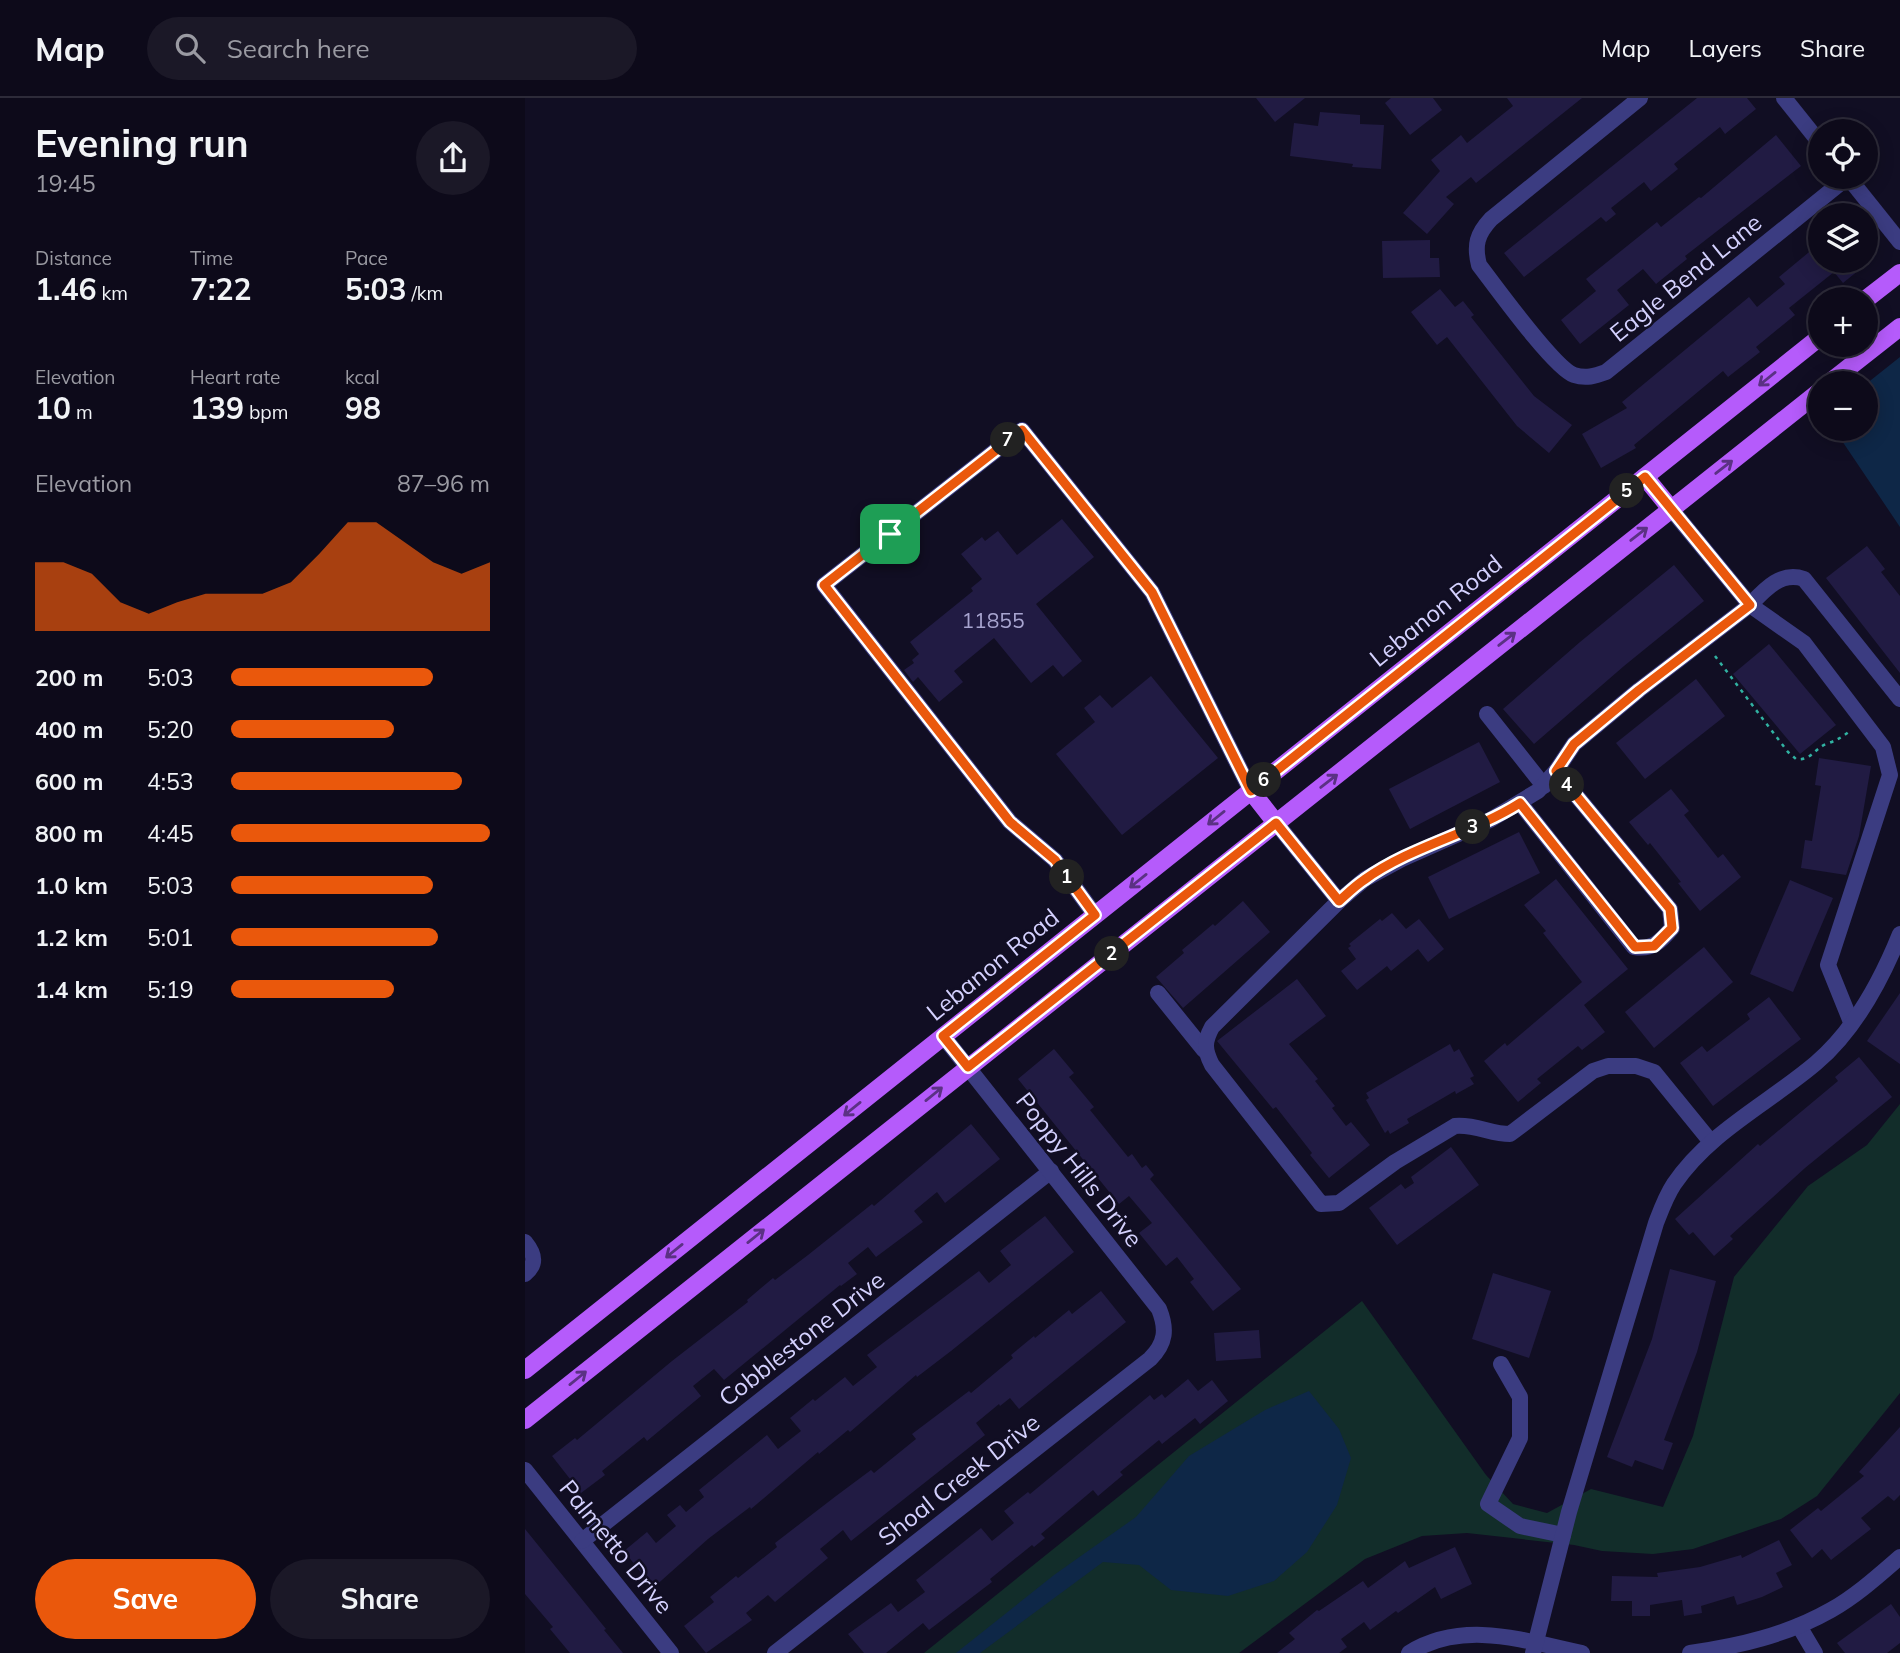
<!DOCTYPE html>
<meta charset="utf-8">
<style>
:root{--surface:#0d0a1a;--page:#1b1827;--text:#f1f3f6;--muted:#9a9aa2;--line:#2d2b39;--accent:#ea580c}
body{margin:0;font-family:Mulish,sans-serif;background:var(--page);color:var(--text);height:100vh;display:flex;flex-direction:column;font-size:26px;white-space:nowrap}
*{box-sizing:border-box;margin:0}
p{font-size:23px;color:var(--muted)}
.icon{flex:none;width:38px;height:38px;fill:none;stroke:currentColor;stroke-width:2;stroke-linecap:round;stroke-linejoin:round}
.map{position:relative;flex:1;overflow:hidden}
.drawer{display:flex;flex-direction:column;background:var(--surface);width:525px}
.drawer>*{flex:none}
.tools{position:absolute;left:1283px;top:21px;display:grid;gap:14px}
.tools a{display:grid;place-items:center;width:70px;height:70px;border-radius:50%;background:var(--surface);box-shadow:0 4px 18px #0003,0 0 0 2px var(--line);font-size:35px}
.pin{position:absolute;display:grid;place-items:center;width:60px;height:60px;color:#fff;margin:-30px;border-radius:14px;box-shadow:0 4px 10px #0006}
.km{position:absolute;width:35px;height:35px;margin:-18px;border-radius:50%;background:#222;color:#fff;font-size:19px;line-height:35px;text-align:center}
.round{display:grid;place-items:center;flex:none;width:74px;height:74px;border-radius:37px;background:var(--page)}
.summary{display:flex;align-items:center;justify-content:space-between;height:119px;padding:0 35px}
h1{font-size:38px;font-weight:700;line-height:52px}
.metrics{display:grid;grid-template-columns:repeat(3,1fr);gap:10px;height:119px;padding:7px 35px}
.metrics div{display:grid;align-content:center}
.metrics b{font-size:30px;font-weight:700}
.metrics small{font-size:19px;font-weight:400}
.metrics p{font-size:19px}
.chart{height:196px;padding:14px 35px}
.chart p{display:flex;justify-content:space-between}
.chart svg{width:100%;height:126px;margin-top:7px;fill:var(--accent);opacity:.7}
.primary-button{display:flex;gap:14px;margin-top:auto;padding:14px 35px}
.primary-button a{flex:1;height:80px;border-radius:42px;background:var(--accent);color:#fff;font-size:28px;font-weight:700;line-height:80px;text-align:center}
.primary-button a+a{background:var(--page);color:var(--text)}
ul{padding:0 35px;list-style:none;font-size:23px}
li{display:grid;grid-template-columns:112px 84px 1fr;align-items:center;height:52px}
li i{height:18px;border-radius:9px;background:var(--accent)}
header{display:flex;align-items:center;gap:42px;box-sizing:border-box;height:98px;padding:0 35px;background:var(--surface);border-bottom:2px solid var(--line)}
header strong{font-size:33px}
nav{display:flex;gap:38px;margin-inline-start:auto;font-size:24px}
.search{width:490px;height:63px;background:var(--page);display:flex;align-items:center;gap:18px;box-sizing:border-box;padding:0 24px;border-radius:38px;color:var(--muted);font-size:26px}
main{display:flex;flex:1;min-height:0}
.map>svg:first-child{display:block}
</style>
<header>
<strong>Map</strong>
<div class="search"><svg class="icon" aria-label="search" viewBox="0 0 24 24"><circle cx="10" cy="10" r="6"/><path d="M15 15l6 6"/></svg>Search here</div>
<nav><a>Map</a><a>Layers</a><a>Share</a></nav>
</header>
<main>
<section class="drawer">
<div class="summary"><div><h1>Evening run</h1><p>19:45</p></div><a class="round"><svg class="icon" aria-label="share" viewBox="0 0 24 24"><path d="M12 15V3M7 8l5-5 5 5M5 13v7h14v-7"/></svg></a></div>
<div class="metrics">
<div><p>Distance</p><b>1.46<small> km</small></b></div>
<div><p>Time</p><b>7:22</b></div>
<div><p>Pace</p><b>5:03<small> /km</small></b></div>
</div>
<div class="metrics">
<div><p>Elevation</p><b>10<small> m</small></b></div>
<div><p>Heart rate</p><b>139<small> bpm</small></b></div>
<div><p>kcal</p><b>98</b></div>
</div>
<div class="chart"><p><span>Elevation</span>87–96 m</p>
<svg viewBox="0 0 160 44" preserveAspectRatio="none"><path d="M0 44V20L10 20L20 24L30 34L40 38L50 34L60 31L70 31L80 31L90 27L100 17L110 6L120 6L130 13L140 20L150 24L160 20V44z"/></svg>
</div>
<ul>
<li><b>200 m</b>5:03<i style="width:78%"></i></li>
<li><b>400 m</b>5:20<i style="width:63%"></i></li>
<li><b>600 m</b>4:53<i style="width:89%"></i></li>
<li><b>800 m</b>4:45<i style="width:100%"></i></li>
<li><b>1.0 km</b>5:03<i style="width:78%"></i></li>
<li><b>1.2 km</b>5:01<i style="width:80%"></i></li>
<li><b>1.4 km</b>5:19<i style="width:63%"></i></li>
</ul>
<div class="primary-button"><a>Save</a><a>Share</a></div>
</section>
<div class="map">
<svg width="1375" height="1555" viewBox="0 0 1375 1555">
<rect width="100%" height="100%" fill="#110e23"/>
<!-- green -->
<polygon fill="#122d2a" points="1375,1006 1375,1295 1292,1398 1256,1421 1168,1451 1128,1456 1077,1453 1049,1447 942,1435 897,1438 840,1461 714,1555 399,1555 837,1203 961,1377 988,1406 1022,1415 1066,1391 1138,1409 1168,1338 1209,1179 1283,1088 1342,1047"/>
<!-- water -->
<g fill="#0e2747">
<polygon points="1375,259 1375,429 1309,331 1340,331 1341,286"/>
<polygon points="784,1293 814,1331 826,1360 812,1407 782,1454 749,1483 703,1498 646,1492 614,1467 578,1464 455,1555 431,1555 529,1477 611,1419 664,1358 740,1312"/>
</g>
<!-- building -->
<g fill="#211b43">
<polygon points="731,0 780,0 750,24"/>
<polygon points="866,0 908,0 917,12 885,37 860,5"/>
<polygon points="982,0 1057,0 951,85 946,79 921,99 929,106 902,136 878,115 915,73 906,62 936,37 942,45 988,8"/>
<polygon points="1172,0 1222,0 1231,11 1200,36 1195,29 1149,66 1153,71 1126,93 1119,84 1086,110 1091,116 1081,124 1076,119 999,179 979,155"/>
<polygon points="795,14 835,17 835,26 859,27 856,71 827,69 828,66 765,58 769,25 793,28"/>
<polygon points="1251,37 1276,68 1160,158 1162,161 1131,186 1118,171 1092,192 1104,207 1055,246 1036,222 1071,193 1061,181 1132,124 1136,129 1174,99 1176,100"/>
<polygon points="905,142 905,160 914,160 915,179 858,180 857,143"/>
<polygon points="1295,145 1295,163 1345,163 1318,185 1309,174 1264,210 1270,217 1231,249 1235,254 1203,279 1198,273 1109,347 1111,350 1076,370 1057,336 1102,310 1097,304 1224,199 1232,209 1260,186 1254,179"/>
<polygon points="915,191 930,209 938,203 949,217 946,219 1009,298 1047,327 1024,355 992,328 922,239 912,247 886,214"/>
<polygon points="537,421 569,459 511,506 557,563 538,579 528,567 506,585 469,540 429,573 438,584 414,604 393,579 388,584 379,572 389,565 387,562 394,556 385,544 448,493 446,490 457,481 436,456 457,439 460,443 473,433 492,457"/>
<polygon points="1342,448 1360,471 1356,474 1375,498 1375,575 1301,480"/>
<polygon points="1149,467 1179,503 1099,568 1009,646 978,611 1055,544"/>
<polygon points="1244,546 1311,627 1275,656 1208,576"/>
<polygon points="626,578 693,660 597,737 531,656 570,624 559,610 575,597 587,610"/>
<polygon points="1171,581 1200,618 1120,681 1091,645"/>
<polygon points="954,644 975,684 885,731 864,691"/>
<polygon points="1294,660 1346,668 1334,738 1321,777 1276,770 1280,742 1287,743 1296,688 1290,687"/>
<polygon points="1146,691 1164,713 1159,717 1193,760 1198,756 1216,779 1175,813 1153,785 1156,784 1125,745 1123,747 1104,724"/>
<polygon points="994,734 1015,775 924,821 903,779"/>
<polygon points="1031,781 1103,871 1059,907 1080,934 1057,952 1053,948 1012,981 1016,985 993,1004 959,963 980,945 982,948 1057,884 1018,835 1021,833 999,807"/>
<polygon points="1265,782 1308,800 1268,894 1225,876"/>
<polygon points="718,803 745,834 658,910 631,879 659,855 657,852 675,837 688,826 690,828"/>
<polygon points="867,815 881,831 894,821 919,851 903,864 893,851 866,873 862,868 832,892 816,873 831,861 823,850 826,848 824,846 855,821 857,823"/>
<polygon points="1179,849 1208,884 1129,950 1100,914"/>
<polygon points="772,881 801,918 764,946 793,981 790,983 810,1008 807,1010 821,1028 826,1024 845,1047 804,1080 785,1057 787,1055 751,1009 748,1011 692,943"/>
<polygon points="1375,895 1375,966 1342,943"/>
<polygon points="1244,899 1276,941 1188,1008 1155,965 1177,948 1182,954 1225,921 1222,916"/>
<polygon points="925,946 929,954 934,951 949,978 945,980 949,986 931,996 930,993 882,1021 884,1025 865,1036 863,1032 860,1035 841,1002 844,1000 841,995"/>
<polygon points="529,951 549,975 544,979 569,1009 565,1012 603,1059 607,1056 617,1070 621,1067 629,1077 625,1081 716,1191 688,1213 665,1184 669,1181 652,1159 641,1168 614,1135 627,1125 604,1098 594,1106 493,981"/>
<polygon points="1334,959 1367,999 1280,1070 1205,1138 1208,1141 1189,1158 1168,1134 1164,1137 1150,1121 1233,1046 1235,1048 1313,983 1310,979"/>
<polygon points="446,1026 475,1061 420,1105 412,1094 389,1113 398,1124 351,1159 343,1149 323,1165 332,1176 316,1188 315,1187 199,1282 189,1271 168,1288 176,1298 122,1343 119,1339 77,1373 80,1377 56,1395 27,1358 50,1340 52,1342 147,1263 223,1204 222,1202 248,1180 250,1182 283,1157 347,1106 349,1108"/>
<polygon points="926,1049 954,1087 872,1147 844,1110 876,1086 880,1091 889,1085 886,1079"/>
<polygon points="520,1118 549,1154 426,1253 392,1279 391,1277 325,1334 323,1332 294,1356 293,1354 226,1411 225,1409 183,1441 128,1490 99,1453 122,1434 131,1445 151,1428 142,1417 155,1407 161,1414 179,1399 174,1392 242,1337 253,1351 276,1333 265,1320 288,1301 290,1303 320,1279 328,1288 352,1269 342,1257 454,1173 464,1185 486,1167 475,1153"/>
<polygon points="1145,1171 1191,1183 1172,1254 1139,1342 1148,1345 1138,1372 1110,1362 1107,1369 1082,1359 1127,1241"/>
<polygon points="968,1175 1026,1193 1004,1260 947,1241"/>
<polygon points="576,1193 601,1224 494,1311 485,1300 475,1308 474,1306 451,1325 460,1337 326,1443 318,1432 295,1451 303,1460 250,1504 243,1497 221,1515 227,1522 181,1555 159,1528 189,1504 185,1499 211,1478 213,1480 252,1449 250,1445 311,1398 346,1372 349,1375 391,1341 387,1336 444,1293 446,1295 488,1260 486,1257 509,1238 510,1240 544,1212 547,1216"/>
<polygon points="734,1232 736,1260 691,1263 689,1235"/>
<polygon points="663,1281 673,1293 687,1282 703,1303 675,1326 670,1320 637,1346 634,1342 595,1374 598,1377 573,1398 568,1392 516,1436 520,1440 509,1449 507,1447 465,1481 467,1484 404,1532 398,1525 361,1555 339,1555 323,1536 366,1505 373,1514 400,1494 391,1482 456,1430 467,1443 489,1425 479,1413 503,1394 505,1396 625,1297 629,1302 637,1296 640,1300"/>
<polygon points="1375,1329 1375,1397 1369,1403 1363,1398 1336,1420 1346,1431 1306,1462 1297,1451 1287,1460 1265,1432 1293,1410 1296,1413 1339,1378 1334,1374"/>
<polygon points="0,1431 81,1531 79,1532 98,1555 45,1555 25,1531 28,1529 0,1496"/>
<polygon points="1254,1442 1267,1467 1251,1475 1258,1489 1237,1499 1212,1507 1209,1498 1176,1508 1177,1515 1159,1518 1157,1502 1125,1507 1125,1518 1107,1518 1107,1503 1086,1503 1087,1478 1133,1479 1132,1475 1175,1469 1216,1457 1217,1460"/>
<polygon points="930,1449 947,1486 916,1501 910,1489 873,1515 871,1513 845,1532 839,1524 816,1541 822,1549 814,1555 752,1555 770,1541 764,1535 792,1512 794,1513 838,1483 843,1490 880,1463 884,1470"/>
<polygon points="1366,1506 1375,1519 1375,1545 1362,1555 1320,1555 1312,1545"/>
</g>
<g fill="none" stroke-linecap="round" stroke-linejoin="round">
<!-- path -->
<path stroke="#31b2a2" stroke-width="2.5" stroke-dasharray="3.5 5" stroke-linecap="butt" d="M 1190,558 L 1263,654 L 1271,661 C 1286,663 1289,651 1301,646 C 1310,643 1316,640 1325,633"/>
<!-- minor -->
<g stroke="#3b3c81" stroke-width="16">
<path d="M 1115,0 L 966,121 C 952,136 949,147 954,167 C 971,189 1029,270 1049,277 C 1061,281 1070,278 1081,274 L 1323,79"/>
<polyline points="1259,0 1295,45"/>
<polyline points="1323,79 1375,144"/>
<polyline points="1146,411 1225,507 1279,545 1358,649 1365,677 1303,867 1326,924"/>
<polyline points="962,616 1019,688"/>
<path d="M 995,705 L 1109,849 C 1128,852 1136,843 1147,830 L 1145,811 L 1031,673"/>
<polyline points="751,725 814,803"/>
<polyline points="570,817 530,762 485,724 299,487 497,332 627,494 726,693"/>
<polyline points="633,895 679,952"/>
<path d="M 1186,1044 L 1129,974 L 1111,968 L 1083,968 L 1068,973 L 985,1036 C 966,1036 950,1026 930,1028 L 870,1064 L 814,1105 L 796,1106 L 687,967 C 679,951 679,944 687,929 L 814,803 L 840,781 L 877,761 L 965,722 L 1013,693 L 1031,673 L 1049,646 L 1114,592 L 1225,507 C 1240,491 1256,473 1279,481 L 1375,601"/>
<path d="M 0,1144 C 9,1155 13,1165 0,1176"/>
<polyline points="976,1266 995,1299 995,1340 963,1406 995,1428 1038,1437"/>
<polyline points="0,1372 146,1555"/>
<polyline points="57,1443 526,1073"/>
<polyline points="1274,1528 1290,1555"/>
<path d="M 250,1555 L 625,1261 C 641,1245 642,1231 634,1211 L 418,938"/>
<path d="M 884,1555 C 939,1521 1000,1543 1057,1555"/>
<path d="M 1008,1555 L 1044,1414 L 1131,1125 C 1136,1112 1141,1098 1149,1086 C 1184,1034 1244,1005 1291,965 C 1330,932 1356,883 1375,836"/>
<path d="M 1165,1555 C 1214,1548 1262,1537 1306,1512 C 1331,1498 1353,1478 1375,1459"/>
</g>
<!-- major -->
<g stroke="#b55bfb" stroke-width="18">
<polyline points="1340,202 1375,175"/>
<polyline points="1304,285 1375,229"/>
<polyline points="1120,379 1146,411"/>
<polyline points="726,693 751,725"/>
<polyline points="0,1272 1295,239"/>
<polyline points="0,1322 1295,293"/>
</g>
</g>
<!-- one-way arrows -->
<defs><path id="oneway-shaft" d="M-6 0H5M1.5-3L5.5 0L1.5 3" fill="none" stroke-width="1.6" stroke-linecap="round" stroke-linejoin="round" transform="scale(1.75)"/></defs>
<g stroke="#5b3184">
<use href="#oneway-shaft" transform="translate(1242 281) rotate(141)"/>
<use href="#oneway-shaft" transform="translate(1199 369) rotate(-38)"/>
<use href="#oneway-shaft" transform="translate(1114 436) rotate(-38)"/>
<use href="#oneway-shaft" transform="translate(982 541) rotate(-38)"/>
<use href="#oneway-shaft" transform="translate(804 683) rotate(-38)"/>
<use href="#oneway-shaft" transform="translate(691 720) rotate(141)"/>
<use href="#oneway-shaft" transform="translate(613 783) rotate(141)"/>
<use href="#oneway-shaft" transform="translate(409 996) rotate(-39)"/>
<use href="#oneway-shaft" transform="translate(327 1011) rotate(141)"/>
<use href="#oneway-shaft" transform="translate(231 1138) rotate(-39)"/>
<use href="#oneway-shaft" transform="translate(149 1153) rotate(141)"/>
<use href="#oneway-shaft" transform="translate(53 1280) rotate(-39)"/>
</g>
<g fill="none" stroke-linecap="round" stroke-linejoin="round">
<defs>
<path id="route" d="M 497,332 L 627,494 L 726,693 L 1120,379 L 1225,507 L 1114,592 L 1049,646 L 1031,673 L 1145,811 L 1147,830 L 1129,848 L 1110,849 L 995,705 C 946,736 886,748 839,782 C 830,788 822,796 814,803 L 751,725 L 443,969 L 418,938 L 570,817 L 530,762 L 485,724 L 299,487 Z"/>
</defs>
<!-- route casing -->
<use href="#route" stroke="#fff" stroke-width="14"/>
<!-- route -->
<use href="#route" stroke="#ea580c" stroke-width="9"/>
</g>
<g text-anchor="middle" stroke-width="5" stroke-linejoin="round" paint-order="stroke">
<!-- number labels -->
<g font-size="21" fill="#a7a4cf">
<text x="468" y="530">11855</text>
</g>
<!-- street labels -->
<g font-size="24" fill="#d4d1fe" stroke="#110e23">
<text transform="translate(1161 180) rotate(-39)" y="8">Eagle Bend Lane</text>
<text transform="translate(911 513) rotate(-39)" y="8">Lebanon Road</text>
<text transform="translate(468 867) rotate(-39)" y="8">Lebanon Road</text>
<text transform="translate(554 1072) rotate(52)" y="8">Poppy Hills Drive</text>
<text transform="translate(277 1241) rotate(-38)" y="8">Cobblestone Drive</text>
<text transform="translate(434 1382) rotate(-38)" y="8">Shoal Creek Drive</text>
<text transform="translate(91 1449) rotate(51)" y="8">Palmetto Drive</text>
</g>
</g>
</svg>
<div class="tools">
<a><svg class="icon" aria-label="locate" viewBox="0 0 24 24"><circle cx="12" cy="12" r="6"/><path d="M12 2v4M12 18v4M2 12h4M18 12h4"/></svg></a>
<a><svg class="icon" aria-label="layers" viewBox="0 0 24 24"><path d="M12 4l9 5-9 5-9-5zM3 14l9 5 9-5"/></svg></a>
<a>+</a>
<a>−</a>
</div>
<div class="pin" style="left:365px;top:436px;background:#1e9e55"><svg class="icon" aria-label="arrive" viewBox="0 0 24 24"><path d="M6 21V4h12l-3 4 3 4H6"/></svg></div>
<b class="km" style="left:542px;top:779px">1</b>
<b class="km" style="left:587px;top:856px">2</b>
<b class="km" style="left:948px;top:729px">3</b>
<b class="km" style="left:1042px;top:687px">4</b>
<b class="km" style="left:1102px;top:393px">5</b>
<b class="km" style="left:739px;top:682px">6</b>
<b class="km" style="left:483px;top:342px">7</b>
</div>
</main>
